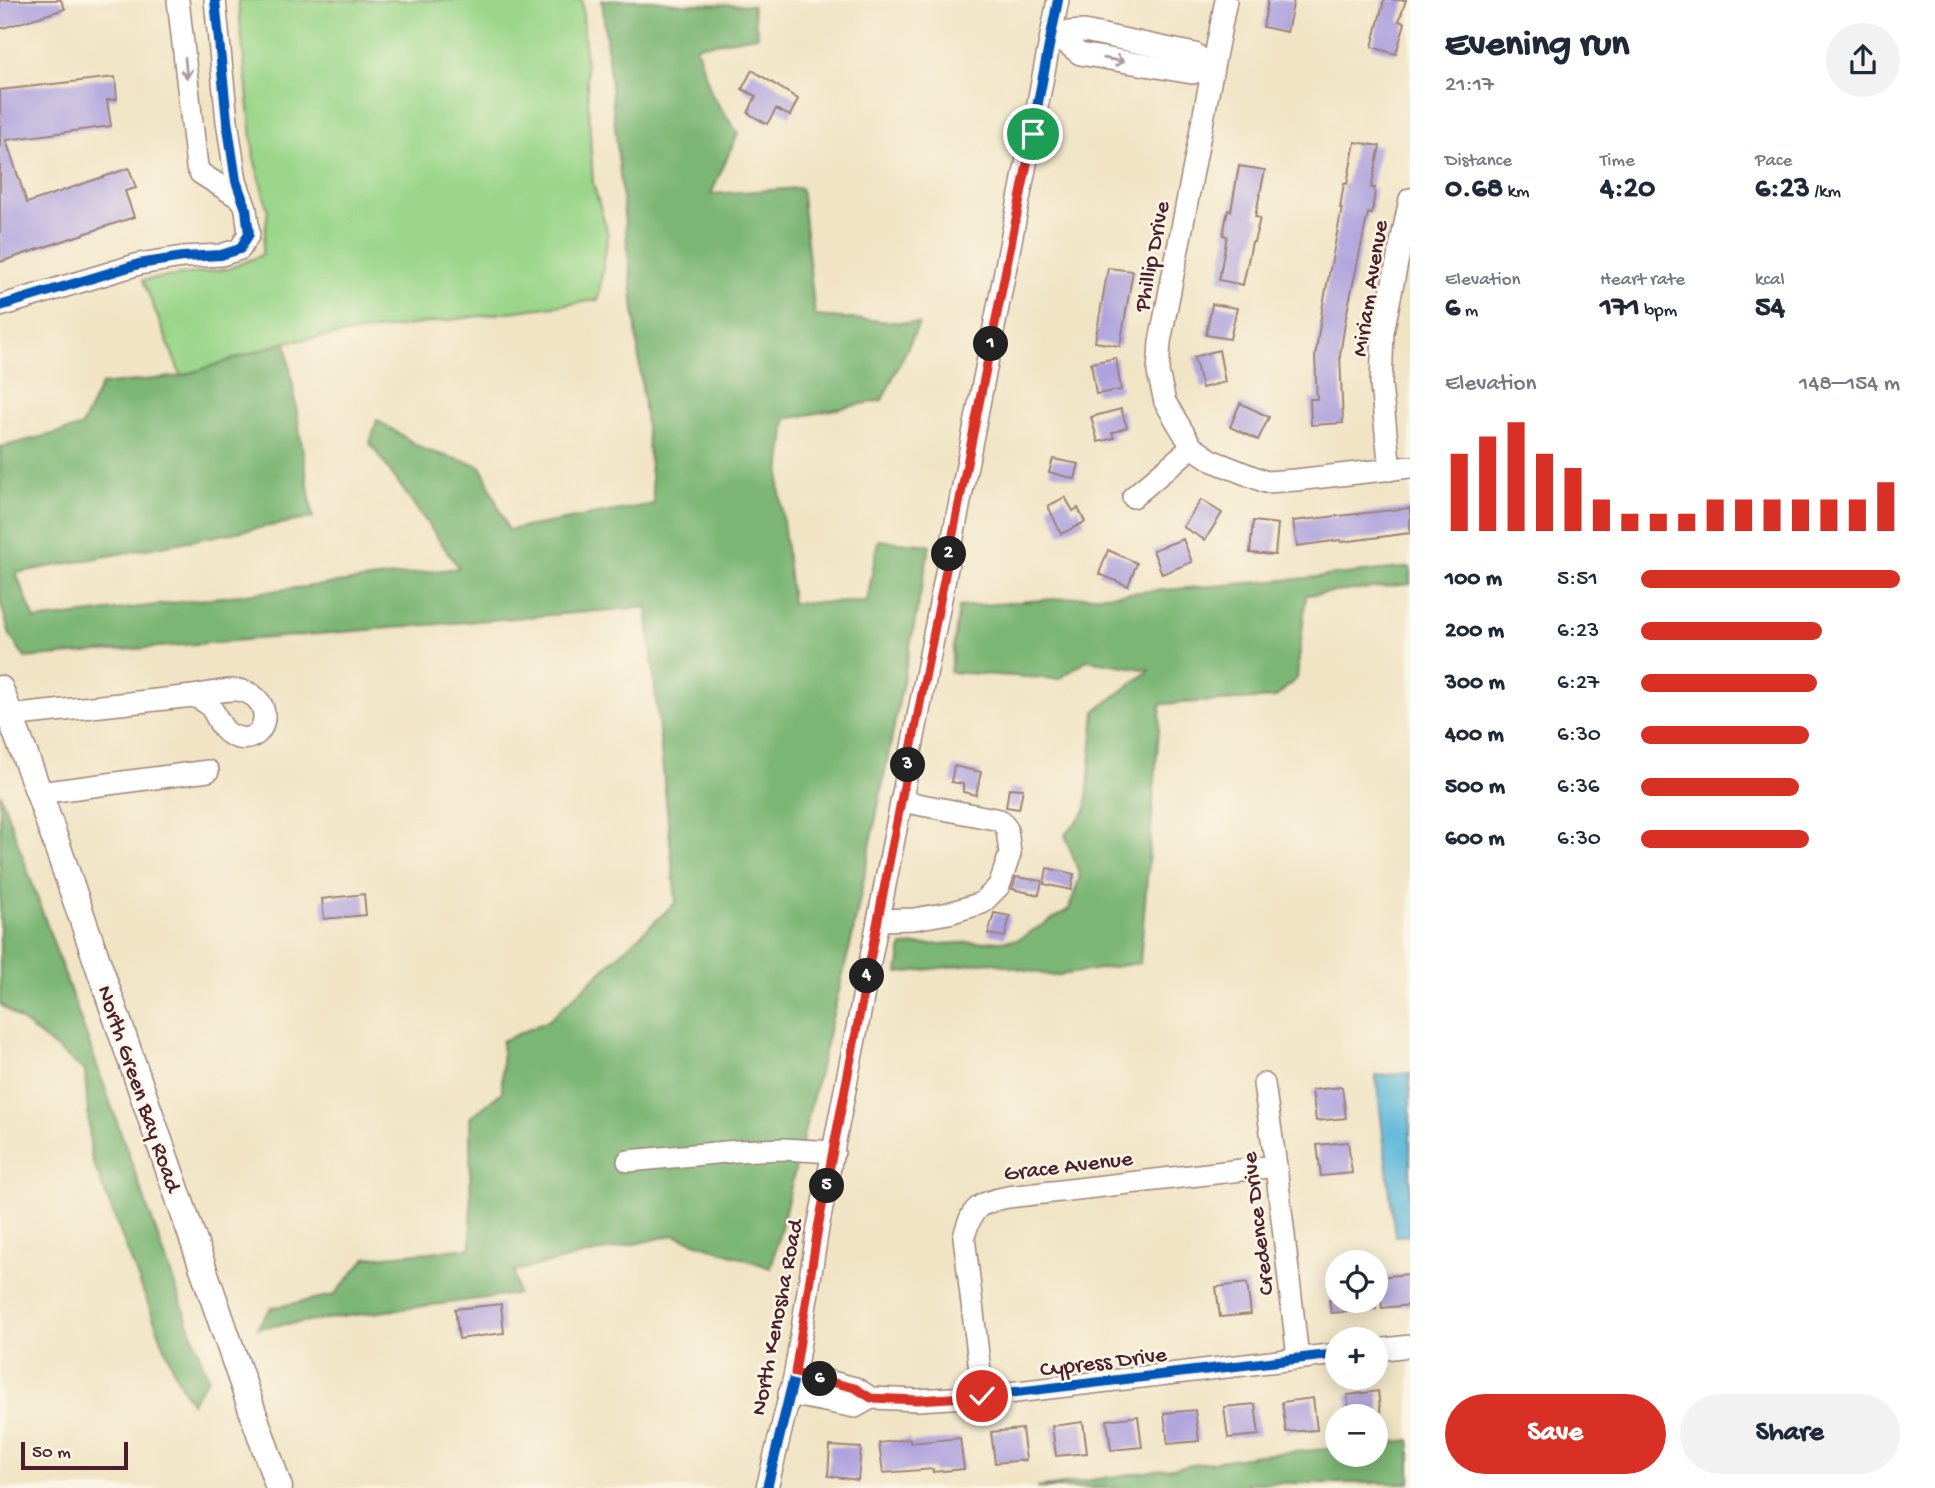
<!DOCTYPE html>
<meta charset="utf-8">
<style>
:root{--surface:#fff;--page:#f2f2f3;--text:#1f2937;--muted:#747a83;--accent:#d93025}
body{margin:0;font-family:"Gochi Hand",sans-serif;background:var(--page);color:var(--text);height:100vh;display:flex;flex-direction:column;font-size:26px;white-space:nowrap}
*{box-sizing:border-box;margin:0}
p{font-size:23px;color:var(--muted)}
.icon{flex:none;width:38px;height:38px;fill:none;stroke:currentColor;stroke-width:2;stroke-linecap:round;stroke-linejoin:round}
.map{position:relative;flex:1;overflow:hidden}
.sheet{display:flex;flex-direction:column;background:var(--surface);width:525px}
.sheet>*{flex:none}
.tools{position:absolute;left:1325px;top:1250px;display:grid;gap:14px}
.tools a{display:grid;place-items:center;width:63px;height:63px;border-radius:50%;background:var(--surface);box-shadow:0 4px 18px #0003;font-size:35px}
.scale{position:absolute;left:21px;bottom:18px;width:107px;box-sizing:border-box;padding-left:7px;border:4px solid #4a1f2b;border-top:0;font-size:19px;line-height:24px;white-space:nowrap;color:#4a1f2b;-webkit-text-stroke:5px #fcf5e5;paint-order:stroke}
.pin{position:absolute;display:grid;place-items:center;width:60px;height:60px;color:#fff;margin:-30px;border:4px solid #fff;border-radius:50%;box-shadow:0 2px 7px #0007}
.km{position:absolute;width:35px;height:35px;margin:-18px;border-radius:50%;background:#222;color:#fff;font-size:19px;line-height:35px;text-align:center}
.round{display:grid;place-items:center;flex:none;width:74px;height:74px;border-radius:37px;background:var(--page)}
.summary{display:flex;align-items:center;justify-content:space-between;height:119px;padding:0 35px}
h1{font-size:38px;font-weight:800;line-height:52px}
.stats{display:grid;grid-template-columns:repeat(3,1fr);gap:10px;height:119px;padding:7px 35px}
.stats div{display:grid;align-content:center}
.stats b{font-size:30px;font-weight:800}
.stats small{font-size:19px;font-weight:400}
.stats p{font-size:19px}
.chart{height:196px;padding:14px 35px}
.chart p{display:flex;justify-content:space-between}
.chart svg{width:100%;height:126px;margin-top:7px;stroke:var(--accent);stroke-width:6}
.button{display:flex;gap:14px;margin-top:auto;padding:14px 35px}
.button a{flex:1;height:80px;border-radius:42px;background:var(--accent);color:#fff;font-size:28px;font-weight:800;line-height:80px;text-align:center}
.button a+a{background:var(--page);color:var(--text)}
ul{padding:0 35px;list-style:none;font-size:23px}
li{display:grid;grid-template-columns:112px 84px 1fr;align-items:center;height:52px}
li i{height:18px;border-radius:9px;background:var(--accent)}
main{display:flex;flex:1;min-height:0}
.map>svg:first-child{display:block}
</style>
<main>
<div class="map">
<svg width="1410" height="1488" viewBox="0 0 1410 1488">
<rect width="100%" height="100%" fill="#fcf5e5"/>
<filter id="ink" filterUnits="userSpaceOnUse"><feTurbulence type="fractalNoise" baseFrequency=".0143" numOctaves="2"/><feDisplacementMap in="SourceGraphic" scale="14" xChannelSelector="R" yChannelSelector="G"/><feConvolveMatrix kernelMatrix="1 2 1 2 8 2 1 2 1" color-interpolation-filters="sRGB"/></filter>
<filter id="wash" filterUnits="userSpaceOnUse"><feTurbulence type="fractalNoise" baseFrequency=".00686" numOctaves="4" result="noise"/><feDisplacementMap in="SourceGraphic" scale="28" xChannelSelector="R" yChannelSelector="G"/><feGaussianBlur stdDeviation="1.57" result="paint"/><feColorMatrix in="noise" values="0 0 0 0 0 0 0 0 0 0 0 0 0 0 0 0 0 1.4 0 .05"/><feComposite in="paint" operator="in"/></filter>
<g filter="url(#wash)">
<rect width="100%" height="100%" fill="#f0e4c5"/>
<!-- green -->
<polygon fill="#9ad589" stroke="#727a5a" stroke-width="2" points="238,0 582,0 593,183 608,234 598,300 286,342 181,376 143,280 228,269 262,255 268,211 254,158"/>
<!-- forest -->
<g fill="#7bb675" stroke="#626a50" stroke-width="2">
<polygon points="602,0 654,0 681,4 752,5 758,36 696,46 712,95 738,133 711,194 801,188 815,316 919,324 882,400 786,419 779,484 792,603 867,602 878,540 930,545 853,933 771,1268 674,1235 514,1271 517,1294 257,1328 271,1308 334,1295 366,1258 471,1248 470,1118 502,1092 502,1041 548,1021 676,902 647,607 25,658 10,635 0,601 0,447 81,427 101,385 181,376 286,342 313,518 16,573 35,620 459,568 370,443 377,420 425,450 481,466 508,530 654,504"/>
<polygon points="1410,567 1410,584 1306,595 1297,678 1275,698 1161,704 1140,963 1053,976 989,962 898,973 902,946 1017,940 1069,909 1080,876 1065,835 1086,810 1095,711 1150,670 1087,660 1059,679 950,672 959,607 1297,579"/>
<polygon points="0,793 208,1378 191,1403 176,1376 91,1157 85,1071 0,1004"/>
<polygon points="1410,1440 1410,1483 1247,1483 1247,1488 1037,1488 1259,1455 1337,1448 1337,1454 1376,1454 1376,1444"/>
</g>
<!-- water -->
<polygon fill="#5ab6d8" stroke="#526a82" stroke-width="2" points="1410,1073 1410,1235 1395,1236 1376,1076"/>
<g id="blocks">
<!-- building -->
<g fill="#aca0dd">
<polygon points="0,0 61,0 65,9 0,29"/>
<polygon points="1268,0 1294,0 1287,32 1263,27"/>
<polygon points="1384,0 1406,0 1399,21 1405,23 1396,54 1372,47"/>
<polygon points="752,70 798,99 790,116 776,109 767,124 748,113 756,96 742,89"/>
<polygon points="115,77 117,99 107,100 111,126 6,140 27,203 129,168 136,188 125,191 134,217 0,262 0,90"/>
<polygon points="1355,142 1380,146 1371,188 1375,188 1372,214 1368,213 1346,317 1340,355 1343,423 1311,425 1310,399 1317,399 1315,358 1322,310 1342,208 1340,208 1344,183 1347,184"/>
<polygon points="1239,166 1265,170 1255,217 1260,218 1254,242 1252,242 1243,285 1219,280 1227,236 1223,235 1228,210 1231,211"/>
<polygon points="1108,268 1133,271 1120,346 1095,342"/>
<polygon points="1212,304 1237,308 1230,339 1206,335"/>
<polygon points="1219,350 1225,382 1202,388 1194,357"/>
<polygon points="1116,358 1121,390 1096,394 1091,363"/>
<polygon points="1240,403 1269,417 1258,440 1230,427"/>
<polygon points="1121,409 1127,427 1112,433 1114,438 1098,442 1091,417"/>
<polygon points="1053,459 1079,464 1075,479 1049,472"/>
<polygon points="1065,497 1073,511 1078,508 1085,522 1061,534 1048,506"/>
<polygon points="1201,500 1222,513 1205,540 1183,527"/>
<polygon points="1410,508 1410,533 1341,542 1341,540 1297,546 1293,521"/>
<polygon points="1253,521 1278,524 1275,555 1250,553"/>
<polygon points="1183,539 1192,562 1162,574 1153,550"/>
<polygon points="1108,550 1137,563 1128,586 1099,574"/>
<polygon points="954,766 981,772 976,795 963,792 963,784 951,782"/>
<polygon points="1009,788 1023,789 1019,809 1006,807"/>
<polygon points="1047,868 1074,874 1071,890 1044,884"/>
<polygon points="1016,877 1042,881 1039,895 1012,889"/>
<polygon points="364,894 366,915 324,919 322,899"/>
<polygon points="994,913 1010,916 1005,937 988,934"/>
<polygon points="1342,1087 1346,1118 1316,1121 1312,1090"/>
<polygon points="1348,1142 1352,1173 1321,1176 1317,1145"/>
<polygon points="1409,1274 1410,1305 1382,1308 1378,1277"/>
<polygon points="1247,1283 1251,1314 1220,1317 1216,1287"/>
<polygon points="1329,1300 1376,1300 1376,1309 1331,1313"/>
<polygon points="501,1304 504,1333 459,1339 455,1309"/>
<polygon points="1378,1391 1381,1416 1350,1416 1347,1395"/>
<polygon points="1313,1398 1317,1430 1286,1432 1282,1402"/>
<polygon points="1255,1404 1259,1435 1228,1438 1224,1407"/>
<polygon points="1195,1410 1199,1441 1168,1444 1164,1413"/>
<polygon points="1138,1416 1142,1447 1111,1450 1107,1420"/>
<polygon points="1083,1422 1087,1453 1056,1456 1052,1426"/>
<polygon points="1022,1429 1026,1460 995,1463 991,1432"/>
<polygon points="960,1438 964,1469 933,1472 933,1469 883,1473 879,1443 910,1439 910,1443"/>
<polygon points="830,1446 861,1448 858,1480 828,1476"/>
</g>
</g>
</g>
<g filter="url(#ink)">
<use href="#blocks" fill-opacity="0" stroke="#9d8278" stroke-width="2"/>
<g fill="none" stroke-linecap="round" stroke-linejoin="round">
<defs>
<g id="minor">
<polyline points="178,0 197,167 200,173 241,199"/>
<polyline points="1226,0 1160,342 1158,372 1165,402 1192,447 1213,461 1266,482 1296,480 1410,467"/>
<polyline points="1053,33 1080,54 1192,73 1212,68"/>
<polyline points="1053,33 1084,31 1195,54 1212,68"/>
<polyline points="0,306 139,264 183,257 221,255 240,249 249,234 246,209 236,181 227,121 215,0"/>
<polyline points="1390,470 1381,385 1383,332 1410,199"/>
<polyline points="1133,497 1192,447"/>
<path d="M 9,716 L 193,696 C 198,698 204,701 208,704 C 217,713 219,729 231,735 C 267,753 280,695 237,690 C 223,689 207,694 193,696"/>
<polyline points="39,793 208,771"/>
<polyline points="878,920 914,919 949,913 982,903 999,886 1010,854 1007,829 1000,820 901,801"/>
<polyline points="1264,1084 1276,1166 1298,1358"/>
<polyline points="628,1161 737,1151 783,1149 834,1152"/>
<polyline points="1376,1350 1410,1346"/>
<polyline points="795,1373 855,1388 871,1398 918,1400 983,1396 1337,1354"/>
<polyline points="789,1394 855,1407 871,1398"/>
<path d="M 983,1396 L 964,1237 C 972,1207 978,1203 1008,1197 L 1276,1166"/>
<polyline points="767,1488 795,1373 818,1228 1058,0"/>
</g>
<polyline id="major" points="0,689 39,793 279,1488"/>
</defs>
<!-- minor casing -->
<use href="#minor" stroke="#9d8278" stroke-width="24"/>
<!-- major casing -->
<use href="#major" stroke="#9d8278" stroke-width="29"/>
<!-- minor -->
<use href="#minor" stroke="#fff" stroke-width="21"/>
<!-- major -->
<use href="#major" stroke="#fff" stroke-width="26"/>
<defs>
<g id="cycleway">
<polyline points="0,306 139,264 183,257 221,255 240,249 249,234 246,209 236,181 227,121 215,0"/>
<polyline points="795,1373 855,1388 871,1398 918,1400 983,1396 1337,1354"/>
<polyline points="767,1488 795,1373 818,1228 1058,0"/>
</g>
</defs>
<!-- cycleway casing -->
<use href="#cycleway" stroke="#fcf5e5" stroke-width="15"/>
<!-- cycleway -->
<use href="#cycleway" stroke="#0057b8" stroke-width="10"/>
</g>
<!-- one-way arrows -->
<defs><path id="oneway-shaft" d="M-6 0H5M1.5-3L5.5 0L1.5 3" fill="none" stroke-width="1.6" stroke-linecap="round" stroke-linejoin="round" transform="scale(1.75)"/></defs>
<g stroke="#ae9aa0">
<use href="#oneway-shaft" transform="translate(1114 60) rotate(10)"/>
<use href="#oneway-shaft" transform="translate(186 68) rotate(84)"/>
</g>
</g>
<g fill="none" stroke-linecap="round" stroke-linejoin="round" filter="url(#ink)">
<defs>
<polyline id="route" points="982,1396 918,1400 871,1398 855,1388 795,1373 818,1228 953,534 1033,134"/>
</defs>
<!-- route casing -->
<use href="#route" stroke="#fff" stroke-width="14"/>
<!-- route -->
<use href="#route" stroke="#d93025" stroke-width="9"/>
</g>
<g text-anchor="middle" stroke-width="5" stroke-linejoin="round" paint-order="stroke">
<!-- street labels -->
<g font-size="23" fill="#4a1f2b" stroke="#fcf5e5">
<text transform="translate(1150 256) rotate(-79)" y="8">Phillip Drive</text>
<text transform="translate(1368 288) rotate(-81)" y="8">Miriam Avenue</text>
<text transform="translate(141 1088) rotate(71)" y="8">North Green Bay Road</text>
<text transform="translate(1068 1164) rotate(-7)" y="8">Grace Avenue</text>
<text transform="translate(1256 1224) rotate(-97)" y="8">Credence Drive</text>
<text transform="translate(775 1317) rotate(-79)" y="8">North Kenosha Road</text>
<text transform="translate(1103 1360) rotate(-7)" y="8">Cypress Drive</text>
</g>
</g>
</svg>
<div class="tools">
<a><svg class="icon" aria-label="locate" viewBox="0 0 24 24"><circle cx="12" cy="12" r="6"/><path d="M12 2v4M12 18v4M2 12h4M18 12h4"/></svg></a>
<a>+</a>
<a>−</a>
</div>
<div class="scale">50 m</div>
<div class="pin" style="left:1033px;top:134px;background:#1e9e55"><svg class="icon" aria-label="arrive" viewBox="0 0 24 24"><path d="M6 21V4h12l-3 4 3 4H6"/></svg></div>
<div class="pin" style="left:982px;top:1396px;background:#d93025"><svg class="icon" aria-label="check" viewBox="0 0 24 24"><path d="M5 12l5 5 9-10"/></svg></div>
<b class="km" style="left:991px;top:344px">1</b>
<b class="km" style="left:949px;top:554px">2</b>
<b class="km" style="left:908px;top:765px">3</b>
<b class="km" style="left:867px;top:976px">4</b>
<b class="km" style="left:827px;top:1186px">5</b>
<b class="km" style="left:820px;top:1379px">6</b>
</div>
<section class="sheet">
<div class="summary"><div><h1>Evening run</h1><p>21:17</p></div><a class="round"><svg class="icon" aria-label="share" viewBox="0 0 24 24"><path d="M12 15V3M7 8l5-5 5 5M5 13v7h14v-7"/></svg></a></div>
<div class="stats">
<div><p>Distance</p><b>0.68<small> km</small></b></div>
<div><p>Time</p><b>4:20</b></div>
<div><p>Pace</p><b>6:23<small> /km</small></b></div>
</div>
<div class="stats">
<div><p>Elevation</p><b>6<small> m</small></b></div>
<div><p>Heart rate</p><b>171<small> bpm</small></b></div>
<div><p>kcal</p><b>54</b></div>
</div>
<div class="chart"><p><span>Elevation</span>148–154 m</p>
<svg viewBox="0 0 160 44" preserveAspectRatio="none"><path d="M5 44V17M15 44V11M25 44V6M35 44V17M45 44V22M55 44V33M65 44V38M75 44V38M85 44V38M95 44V33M105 44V33M115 44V33M125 44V33M135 44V33M145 44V33M155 44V27"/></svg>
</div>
<ul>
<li><b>100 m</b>5:51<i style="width:100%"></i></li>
<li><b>200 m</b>6:23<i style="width:70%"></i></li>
<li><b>300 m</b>6:27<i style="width:68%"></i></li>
<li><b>400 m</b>6:30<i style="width:65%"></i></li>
<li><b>500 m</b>6:36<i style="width:61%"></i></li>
<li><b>600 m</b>6:30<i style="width:65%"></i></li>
</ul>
<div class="button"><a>Save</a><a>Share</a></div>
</section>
</main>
